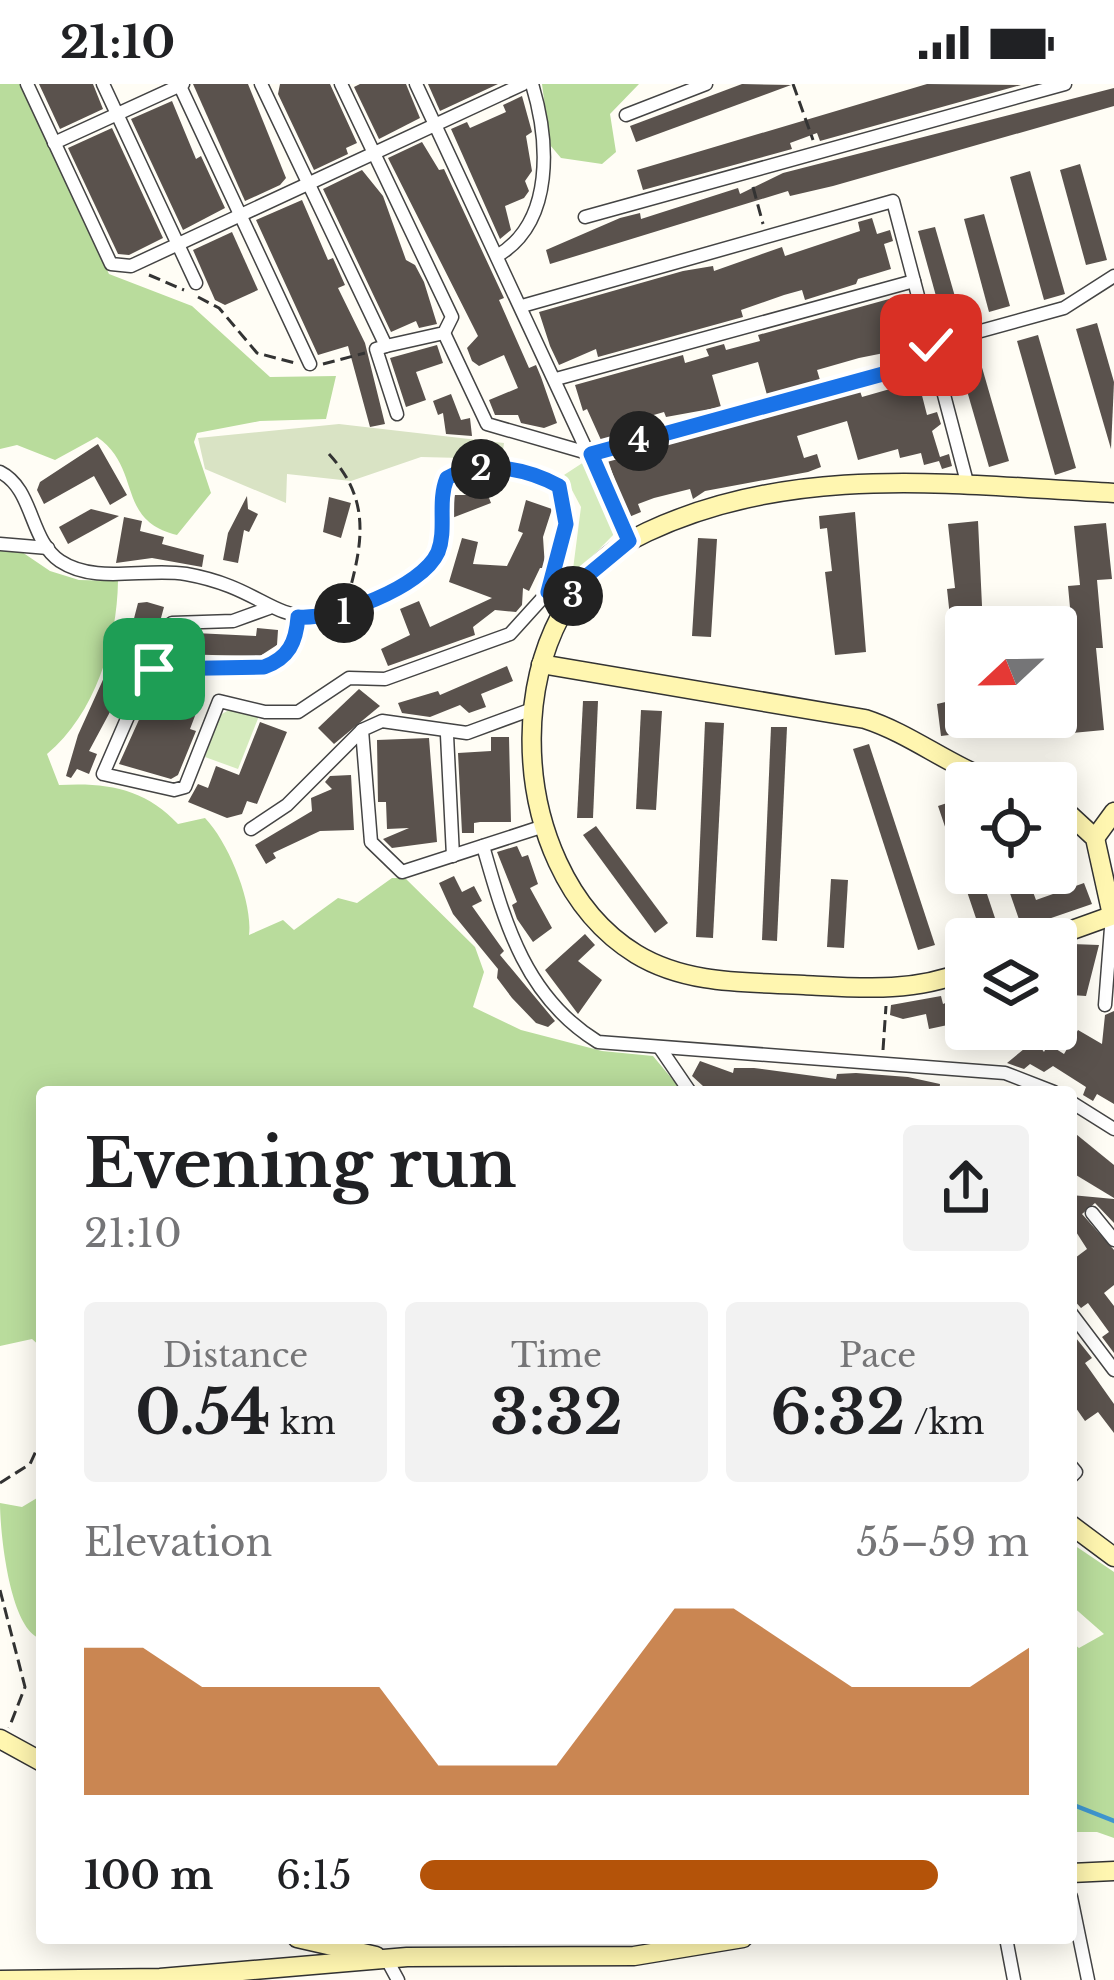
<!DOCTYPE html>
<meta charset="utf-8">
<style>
:root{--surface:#fff;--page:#f2f2f2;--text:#202124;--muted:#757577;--accent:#b45309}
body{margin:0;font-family:"Libre Baskerville",serif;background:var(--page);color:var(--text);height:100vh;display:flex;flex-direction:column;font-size:45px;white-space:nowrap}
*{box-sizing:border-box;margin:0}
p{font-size:39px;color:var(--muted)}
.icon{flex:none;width:66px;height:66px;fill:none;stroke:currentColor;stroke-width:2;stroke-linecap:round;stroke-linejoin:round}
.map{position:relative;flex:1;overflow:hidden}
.details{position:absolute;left:36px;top:1002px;width:1041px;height:858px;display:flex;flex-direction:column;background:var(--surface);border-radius:12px;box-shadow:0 6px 30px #0003}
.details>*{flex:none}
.needle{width:78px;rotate:248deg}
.fabs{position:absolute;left:945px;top:522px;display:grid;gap:24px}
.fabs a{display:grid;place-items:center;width:132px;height:132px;border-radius:12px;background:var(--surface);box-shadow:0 6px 30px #0003;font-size:60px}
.pin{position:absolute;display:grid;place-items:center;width:102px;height:102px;color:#fff;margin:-51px;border-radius:24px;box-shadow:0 6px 18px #0006}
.km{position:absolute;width:60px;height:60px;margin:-30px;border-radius:50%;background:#222;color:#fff;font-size:33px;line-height:60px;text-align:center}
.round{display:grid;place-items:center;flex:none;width:126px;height:126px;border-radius:12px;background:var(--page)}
.summary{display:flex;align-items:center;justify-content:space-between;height:204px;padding:0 48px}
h1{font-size:66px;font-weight:800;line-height:90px}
.stats{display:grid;grid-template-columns:repeat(3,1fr);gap:18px;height:204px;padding:12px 48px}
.stats div{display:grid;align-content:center;border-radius:12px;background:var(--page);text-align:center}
.stats b{font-size:60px;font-weight:800}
.stats small{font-size:33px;font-weight:400}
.stats p{font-size:33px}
.chart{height:336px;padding:24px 48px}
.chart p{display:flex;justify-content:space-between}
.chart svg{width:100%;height:216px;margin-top:12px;fill:var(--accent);opacity:.7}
ul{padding:0 48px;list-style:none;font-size:39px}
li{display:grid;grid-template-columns:192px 144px 1fr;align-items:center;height:90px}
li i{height:30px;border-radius:15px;background:var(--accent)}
.status{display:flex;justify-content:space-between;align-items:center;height:84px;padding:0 60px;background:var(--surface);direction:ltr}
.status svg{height:33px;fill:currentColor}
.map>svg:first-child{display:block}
</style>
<div class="status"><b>21:10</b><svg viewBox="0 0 49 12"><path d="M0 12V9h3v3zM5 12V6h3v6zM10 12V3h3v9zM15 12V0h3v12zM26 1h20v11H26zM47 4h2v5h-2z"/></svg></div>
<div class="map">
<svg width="1114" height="1896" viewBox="0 0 1114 1896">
<rect width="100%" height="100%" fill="#fffdf5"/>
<!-- green -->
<g fill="#d5ebbd">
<polygon points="587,376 617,447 572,493 581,423 564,391"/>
<polygon points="229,626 259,632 238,685 205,673 220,631"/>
</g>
<!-- forest -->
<g fill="#b9dc9c">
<path d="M 0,0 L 20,0 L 109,190 L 192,222 L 270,293 L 336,292 L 326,335 L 260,337 L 197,349 L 194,358 L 211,409 L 177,451 C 115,436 143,385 97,353 L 55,376 L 17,361 L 0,365 Z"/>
<polygon points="542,0 639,0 610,30 616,68 602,80 561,74 550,61"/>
<path d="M 16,464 L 50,487 L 79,496 L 118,497 C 117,559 95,630 47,670 L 59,701 C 107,698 146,705 178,740 L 205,734 C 229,759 253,819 249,851 L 283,836 L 294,846 L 338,814 L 357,819 L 392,794 L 405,794 L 475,863 L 484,888 L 473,923 L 521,946 L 602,967 L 653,972 L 683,1008 L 42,1008 L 42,1264 L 32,1255 L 0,1262 L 0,467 Z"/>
<path d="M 42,1411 L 42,1555 C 10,1548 0,1449 0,1419 L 22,1423 Z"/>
<polygon points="1071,1459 1114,1488 1114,1754 1097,1748 1071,1748 1071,1558 1079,1564 1104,1550 1071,1521"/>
</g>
<!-- cemetery -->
<polygon fill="#d9e3c4" points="339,340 504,359 502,375 421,373 351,397 287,390 286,419 205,385 198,354"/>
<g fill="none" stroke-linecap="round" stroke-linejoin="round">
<!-- stream -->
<polyline stroke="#3f96cf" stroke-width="4.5" points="1071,1720 1114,1737"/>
</g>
<!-- building -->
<g fill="#5a524d">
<polygon points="39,0 93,0 103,25 60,45"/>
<polygon points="193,0 248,0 286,94 280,101 245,117"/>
<polygon points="280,0 330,0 357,59 346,64 348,70 314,86 278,10"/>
<polygon points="360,0 406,0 420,34 379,55 354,3"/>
<polygon points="428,0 498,0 440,27"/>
<polygon points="742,0 791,1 636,58 630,42"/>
<polygon points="927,0 1021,1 820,57 817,49 790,59 792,65 643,106 637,86"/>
<polygon points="1114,4 1114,22 833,102 790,112 788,107 550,180 546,166 620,134 640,129 641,135 738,104 740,110 783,89"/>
<polygon points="522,12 532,48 526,52 532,87 525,97 529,107 524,114 505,122 511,146 500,155 451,45 467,38 470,44 506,28 503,21"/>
<polygon points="172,17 196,75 201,72 225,124 183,146 131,35"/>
<polygon points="112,44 163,154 129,171 118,170 68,64"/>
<polygon points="422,58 439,86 444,85 504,214 499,216 529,284 536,281 541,293 557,339 544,344 521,339 518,331 495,331 489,316 518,304 504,271 479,282 472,277 467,264 478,252 388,74"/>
<polygon points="1080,80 1107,176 1086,181 1060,86"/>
<polygon points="362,86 383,112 406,176 415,181 424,198 437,240 419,244 416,237 391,248 323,105"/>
<polygon points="1030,87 1065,210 1044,216 1010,93"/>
<polygon points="302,116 328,176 333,174 345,201 338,204 365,259 385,340 370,343 348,262 318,271 256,136"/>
<polygon points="984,130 1010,222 989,228 964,135"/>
<polygon points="872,134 877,150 890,146 893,157 884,160 891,185 858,195 856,200 805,216 802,206 784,211 741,226 743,233 598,273 596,265 559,281 550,262 539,228 683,187 713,182 714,187 782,163 785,172 860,147 858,138"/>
<polygon points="935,143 962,237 944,241 918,147"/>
<polygon points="232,148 258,206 225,221 215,216 193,166"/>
<polygon points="900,212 921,269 906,273 904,265 859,274 817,286 820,296 767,311 758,278 712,291 721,323 666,333 664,328 626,339 629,349 601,356 587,325 583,327 575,301 683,271 685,279 709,272 706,265 724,260 726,266 760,257 758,251"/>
<polygon points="1097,239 1114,298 1111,365 1076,245"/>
<polygon points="1038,251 1076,384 1055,391 1017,257"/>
<polygon points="437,261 443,279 416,288 426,316 406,323 390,274"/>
<polygon points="981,280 1009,377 989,383 961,286"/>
<polygon points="917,292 927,331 937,328 941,340 932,347 940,373 949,370 952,382 942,385 939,377 924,381 921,369 900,374 898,365 858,376 847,337 797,352 804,374 817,370 821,383 808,388 705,407 693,415 690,405 654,414 638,420 641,428 629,433 620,412 608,376 860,307 862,313 904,301 902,296"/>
<polygon points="451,310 461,336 470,334 472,352 446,350 443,329 438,331 433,317"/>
<polygon points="98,360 127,411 110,421 94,392 44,420 37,406 40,398"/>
<polygon points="482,396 491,419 452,434 453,411 472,411 468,402"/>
<polygon points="247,412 248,425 258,430 249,448 244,446 238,479 223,476 228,449"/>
<polygon points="329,413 351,419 341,454 323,448"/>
<polygon points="526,416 552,425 543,453 545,484 540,484 529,507 523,504 522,521 516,528 495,526 473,543 475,551 388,582 381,565 410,551 400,525 419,517 430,543 492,514 449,498 462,454 478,458 473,480 507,482 523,449 518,447"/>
<polygon points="91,425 119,432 68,460 59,443"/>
<polygon points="855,428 866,568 835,571 825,488 832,487 827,444 820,445 819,432"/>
<polygon points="124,433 142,437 140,447 164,453 162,460 204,471 202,483 152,474 116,479"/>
<polygon points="978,437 983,543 966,543 966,633 973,633 974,648 941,652 937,620 954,616 951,589 956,589 947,505 955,504 948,440"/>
<polygon points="1106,439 1112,495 1097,496 1103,564 1096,564 1104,646 1072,649 1066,581 1068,556 1073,556 1068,502 1080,501 1074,442"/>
<polygon points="698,454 717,455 711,553 692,552"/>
<polygon points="147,518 164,523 155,556 195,557 195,549 256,552 257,544 278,546 277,561 260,572 125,569 138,519"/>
<polygon points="111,578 132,587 89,667 97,670 89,690 77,685 71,694 66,692 78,651"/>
<polygon points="507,582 513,597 481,610 486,623 469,629 460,621 430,633 402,629 398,619 438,607 440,611"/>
<polygon points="156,598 201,616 190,645 196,647 178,691 171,695 119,680"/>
<polygon points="359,605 380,622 334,660 318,644"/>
<polygon points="583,617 598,617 593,734 577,734"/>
<polygon points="641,626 662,627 656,726 636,725"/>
<polygon points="260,638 287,648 257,720 247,717 242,730 227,734 188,718 198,700 208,704 216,682 239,691"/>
<polygon points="705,638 724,639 713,854 696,853"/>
<polygon points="771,643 787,643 777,857 762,856"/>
<polygon points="491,653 509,653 511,738 480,738 474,739 474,749 462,749 458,669 491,667"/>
<polygon points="429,654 437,758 392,764 383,755 409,744 387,745 386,718 378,718 377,656"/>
<polygon points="869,660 935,861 918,866 853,665"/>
<polygon points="351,691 354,746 320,747 273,769 276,774 266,780 255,761 312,727 311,714 332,705 325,698 330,692"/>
<polygon points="956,716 966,747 966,789 980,789 998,843 981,849 938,722"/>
<polygon points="596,742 668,839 655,849 583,751"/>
<polygon points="517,762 522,773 528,771 538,800 530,804 552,844 533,858 517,835 512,821 517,818 497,768"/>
<polygon points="1003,789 1026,789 1036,816 1084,799 1092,820 1022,844"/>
<polygon points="454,792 462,808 474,802 482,817 472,822 504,867 500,871 555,937 548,943 536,939 512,914 497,894 498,885 453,830 439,799"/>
<polygon points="831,795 848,796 844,864 827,863"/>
<polygon points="585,850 595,861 578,877 602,896 578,930 545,886"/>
<polygon points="1072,860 1099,861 1086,912 1056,910 1056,875 1069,906"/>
<polygon points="966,910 966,934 957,939 929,945 926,930 903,935 890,931 891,921 941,912 943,920"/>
<polygon points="1114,927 1114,1020 1097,1010 1093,1017 1083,1011 1086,1003 1053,982 1044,988 1030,980 1024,985 1007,979 1035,956 1044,968 1048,960 1064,970 1078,946 1102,960 1105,931"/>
<polygon points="700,977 733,989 734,984 754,984 836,995 837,990 856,989 908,993 940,1000 939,1008 700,1008 703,1002 692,992"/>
<polygon points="1071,1046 1114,1081 1114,1114 1071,1088"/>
<polygon points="1071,1111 1114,1115 1114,1139 1095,1119 1082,1130 1114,1166 1114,1201 1104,1209 1114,1222 1114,1269 1102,1253 1109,1248 1088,1219 1081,1224 1071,1213 1071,1177 1087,1165 1071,1140"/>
<polygon points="1076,1254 1092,1274 1085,1279 1114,1320 1114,1349 1098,1328 1085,1337 1071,1317 1071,1257"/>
</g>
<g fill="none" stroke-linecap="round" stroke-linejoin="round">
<defs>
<g id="street">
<polyline points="27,0 111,180 131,182 523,0"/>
<polyline points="103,0 196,199"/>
<polyline points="179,0 310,280"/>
<polyline points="261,0 386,262 444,249 452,233 341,0"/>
<polyline points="416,0 629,457"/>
<polyline points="626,31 706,0"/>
<polyline points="54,59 183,0"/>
<polyline points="585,133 1065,0"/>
<path d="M 497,172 C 555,138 549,56 532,0"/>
<polyline points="522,222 893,117 968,402"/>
<polyline points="444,249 487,340 591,370 934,276"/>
<polyline points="930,261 1064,224 1114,192"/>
<polyline points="386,262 376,265 397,330"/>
<polyline points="556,295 914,197"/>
<path d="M 0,388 C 34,405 29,456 60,477 C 96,501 146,483 186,490 C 287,508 274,566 390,505 C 408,496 430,487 438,466 C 446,443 437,417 447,394 C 467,382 489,384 511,387 C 589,397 568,452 548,508 L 566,521"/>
<polyline points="0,460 48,464"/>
<path d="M 298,533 C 290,626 195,557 146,591 L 103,690 L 174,706 L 185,703 L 219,617 L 265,628 L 298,628 L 349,594 L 385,595 L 510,550 L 548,508"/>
<polyline points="172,539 233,537 269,524"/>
<polyline points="535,624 467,649 382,637 362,646 371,758 402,788 541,743"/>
<polyline points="447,651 453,772"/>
<polyline points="251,745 287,721 362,646"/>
<path d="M 483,762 C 505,839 525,913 598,958 L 1005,989 L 1054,1008"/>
<polyline points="1105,921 1112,831"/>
<polyline points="660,964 690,1008"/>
<polyline points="1071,1018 1114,1045"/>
<polyline points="1092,1129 1114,1156"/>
<polyline points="1071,1229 1114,1286"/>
<polyline points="1071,1382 1076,1388 1071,1393"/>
<polyline points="1071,1813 1088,1896"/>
<polyline points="1006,1854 1014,1896"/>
<polyline points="386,1874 398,1896"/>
</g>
<g id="secondary">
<path d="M 541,580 L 865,635 C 914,651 951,684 1000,699"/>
<polyline points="1056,718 1095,754 1112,831"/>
<polyline points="1095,754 1114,728"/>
<polyline points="1047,855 1114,831"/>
<path d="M 966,887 C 913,909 860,904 804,901 C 747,898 687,901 636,870 C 498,785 492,519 647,448 C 796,378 956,401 1114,409"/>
<polyline points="1071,1441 1114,1473"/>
<polyline points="0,1655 42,1678"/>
<polyline points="1071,1789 1114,1787"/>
<polyline points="297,1854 376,1872"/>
<polyline points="0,1896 160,1894 407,1873 634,1872 743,1854"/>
</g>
</defs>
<!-- street casing -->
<use href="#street" stroke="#444" stroke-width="15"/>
<!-- secondary casing -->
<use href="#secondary" stroke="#333" stroke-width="21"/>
<!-- path -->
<g stroke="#333" stroke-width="3" stroke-dasharray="12 6" stroke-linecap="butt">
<polyline points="793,0 813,56"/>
<polyline points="753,103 763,140"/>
<polyline points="149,191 184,206"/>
<polyline points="198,213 219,224 257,269 295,279"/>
<polyline points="323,280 365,269"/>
<path d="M 329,370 C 369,414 364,454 349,509"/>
<polyline points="883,966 886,922"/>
<polyline points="0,1399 30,1380 42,1354"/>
<polyline points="0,1506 25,1603 9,1644"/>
</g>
<!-- street -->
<use href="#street" stroke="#fff" stroke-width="12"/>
<!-- secondary -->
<use href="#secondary" stroke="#fff6b0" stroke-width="18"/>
</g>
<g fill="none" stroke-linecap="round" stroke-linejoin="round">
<defs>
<path id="route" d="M 154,585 L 264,583 C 289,574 296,558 298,533 C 334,536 422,504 438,468 C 447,445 437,418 447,394 C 479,374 528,385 559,402 L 566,440 L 548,508 L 566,521 L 588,491 L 629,457 L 591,370 L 934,276 L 931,261"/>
</defs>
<!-- route casing -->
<use href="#route" stroke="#fff" stroke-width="24"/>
<!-- route -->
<use href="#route" stroke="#1a73e8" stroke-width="15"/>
</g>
</svg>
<div class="fabs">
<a><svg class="needle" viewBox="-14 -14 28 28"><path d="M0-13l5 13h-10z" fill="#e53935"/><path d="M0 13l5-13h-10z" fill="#757577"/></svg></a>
<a><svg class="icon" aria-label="locate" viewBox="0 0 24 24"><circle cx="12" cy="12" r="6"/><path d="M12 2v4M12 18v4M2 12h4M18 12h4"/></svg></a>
<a><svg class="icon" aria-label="layers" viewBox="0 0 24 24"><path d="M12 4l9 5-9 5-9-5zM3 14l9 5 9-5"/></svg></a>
</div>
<div class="pin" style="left:154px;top:585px;background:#1e9e55"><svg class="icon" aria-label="arrive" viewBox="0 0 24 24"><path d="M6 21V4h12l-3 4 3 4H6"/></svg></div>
<div class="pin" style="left:931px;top:261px;background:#d93025"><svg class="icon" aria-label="check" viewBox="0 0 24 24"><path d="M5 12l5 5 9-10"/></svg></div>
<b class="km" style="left:344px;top:529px">1</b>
<b class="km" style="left:481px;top:385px">2</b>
<b class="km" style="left:573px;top:512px">3</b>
<b class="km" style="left:639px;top:357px">4</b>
<section class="details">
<div class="summary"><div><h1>Evening run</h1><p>21:10</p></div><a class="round"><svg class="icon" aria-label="share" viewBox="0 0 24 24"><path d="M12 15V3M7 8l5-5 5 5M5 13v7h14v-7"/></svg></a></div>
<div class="stats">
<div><p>Distance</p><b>0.54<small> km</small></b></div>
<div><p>Time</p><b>3:32</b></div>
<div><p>Pace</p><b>6:32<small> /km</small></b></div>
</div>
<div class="chart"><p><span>Elevation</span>55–59 m</p>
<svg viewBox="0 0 160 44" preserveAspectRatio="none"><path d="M0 44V14L10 14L20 22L30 22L40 22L50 22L60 38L70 38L80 38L90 22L100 6L110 6L120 14L130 22L140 22L150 22L160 14V44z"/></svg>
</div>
<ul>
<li><b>100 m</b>6:15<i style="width:85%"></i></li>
</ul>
</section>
</div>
